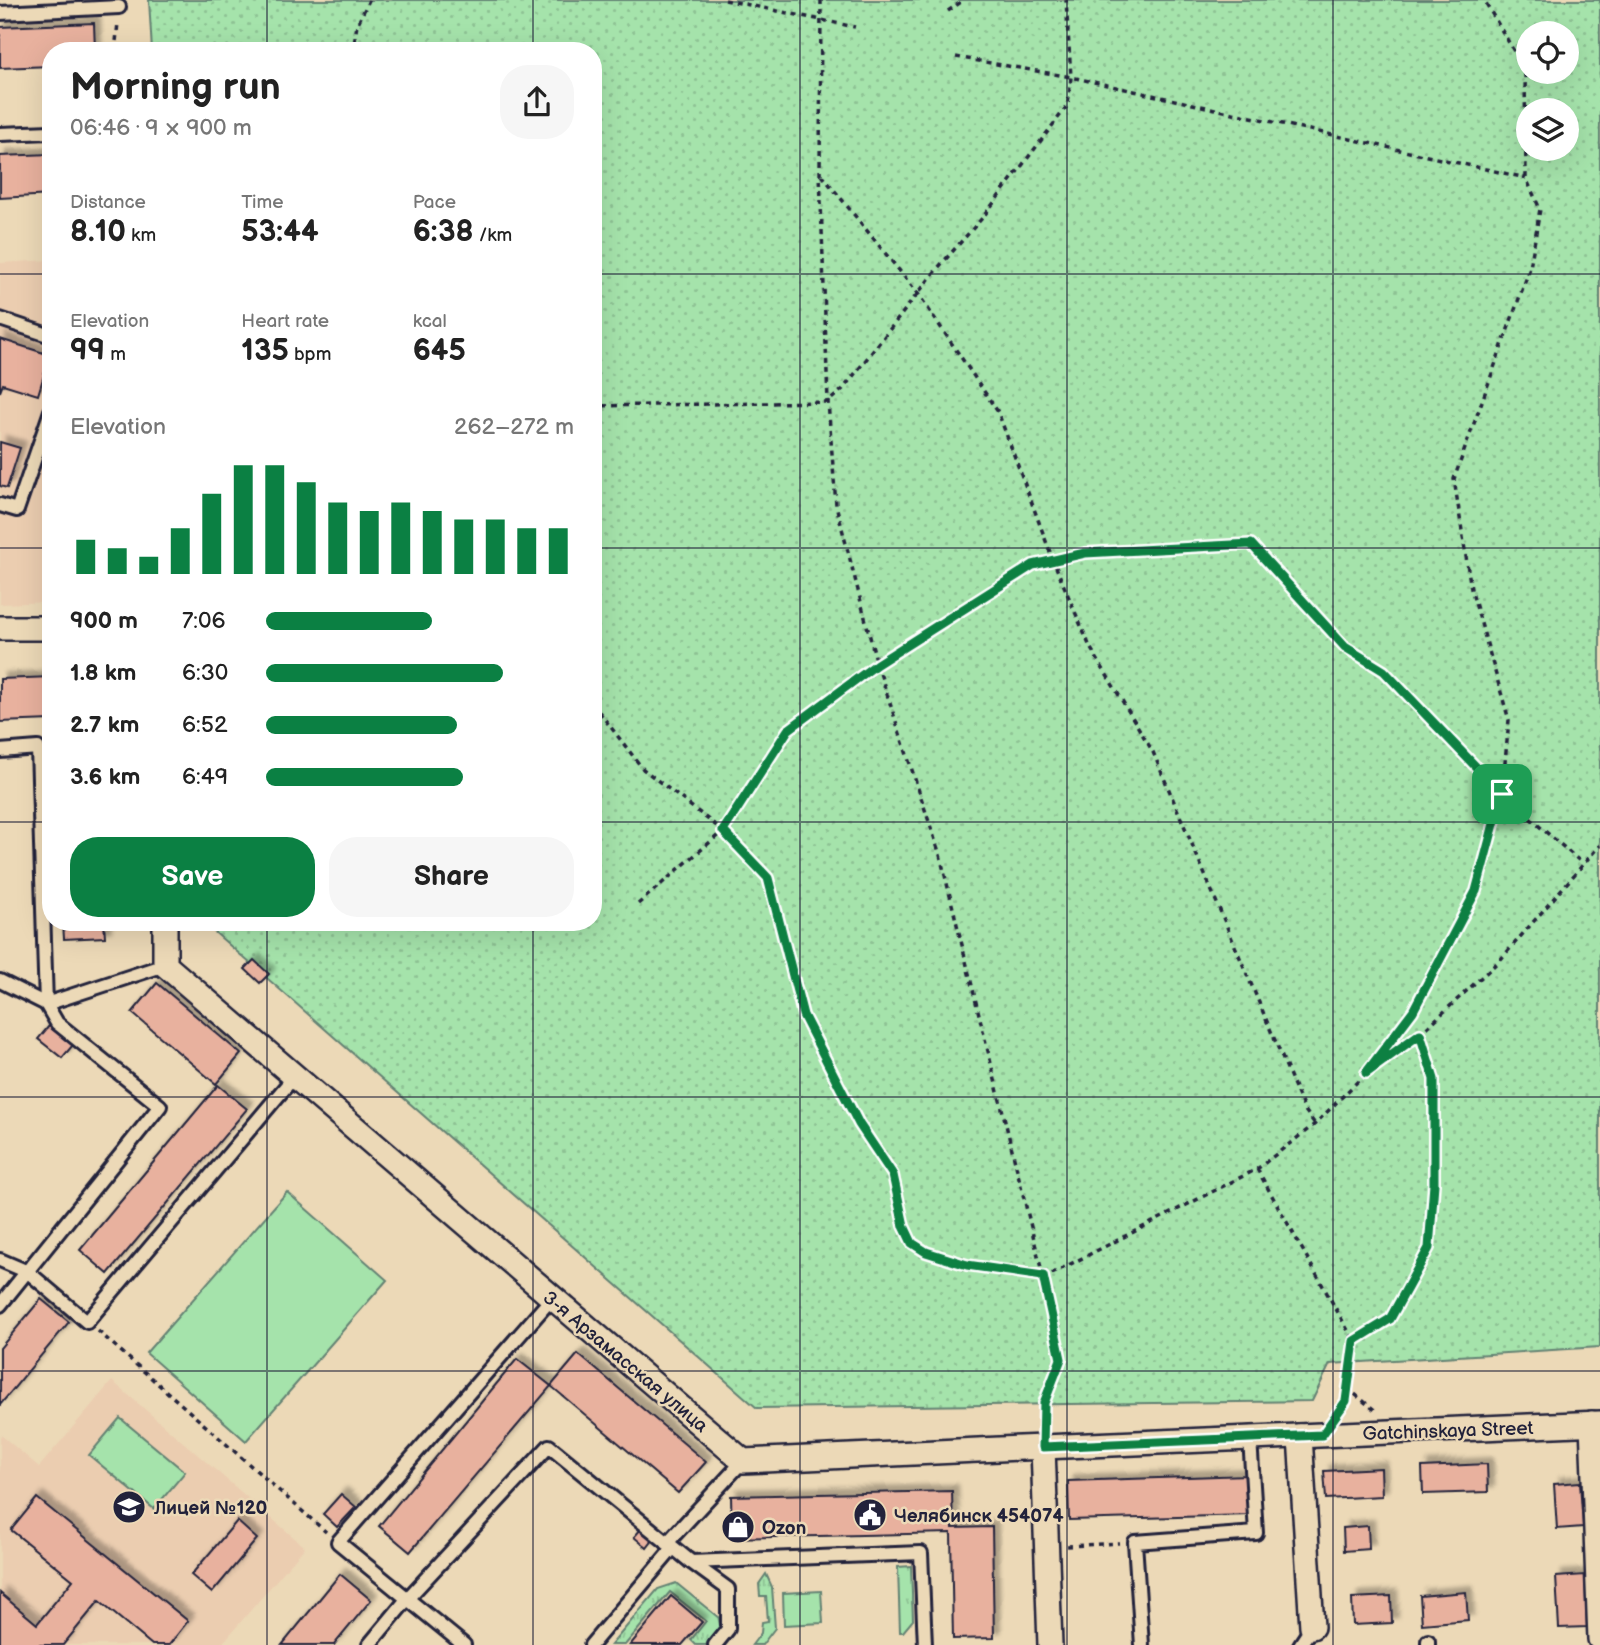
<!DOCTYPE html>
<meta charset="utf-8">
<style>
:root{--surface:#fff;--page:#f6f6f6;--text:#222;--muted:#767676;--accent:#0b8043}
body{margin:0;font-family:"Balsamiq Sans",sans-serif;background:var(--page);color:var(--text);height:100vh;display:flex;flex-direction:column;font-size:26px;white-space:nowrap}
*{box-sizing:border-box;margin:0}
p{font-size:23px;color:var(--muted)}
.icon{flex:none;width:38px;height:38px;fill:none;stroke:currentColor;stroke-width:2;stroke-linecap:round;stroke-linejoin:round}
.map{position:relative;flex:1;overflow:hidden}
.side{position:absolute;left:42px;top:42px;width:560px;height:889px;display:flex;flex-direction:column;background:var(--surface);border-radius:28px;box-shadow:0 7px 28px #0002}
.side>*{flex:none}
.tools{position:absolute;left:1516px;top:21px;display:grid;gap:14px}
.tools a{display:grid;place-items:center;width:63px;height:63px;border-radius:50%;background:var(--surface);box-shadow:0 7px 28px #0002;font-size:35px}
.pin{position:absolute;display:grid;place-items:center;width:60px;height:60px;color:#fff;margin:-30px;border-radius:14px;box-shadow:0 4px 10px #0006}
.round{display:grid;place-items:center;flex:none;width:74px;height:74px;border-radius:28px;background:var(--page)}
.headline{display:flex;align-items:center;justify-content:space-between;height:119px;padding:0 28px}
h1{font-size:38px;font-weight:700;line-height:52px}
.metrics{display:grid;grid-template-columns:repeat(3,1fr);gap:10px;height:119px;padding:7px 28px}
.metrics div{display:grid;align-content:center}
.metrics b{font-size:30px;font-weight:700}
.metrics small{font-size:19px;font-weight:400}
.metrics p{font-size:19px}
.chart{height:196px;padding:14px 28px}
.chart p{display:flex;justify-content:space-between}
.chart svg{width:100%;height:126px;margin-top:7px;stroke:var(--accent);stroke-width:6}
.cta{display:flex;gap:14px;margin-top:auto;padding:14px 28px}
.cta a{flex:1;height:80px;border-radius:28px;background:var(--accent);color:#fff;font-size:28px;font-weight:700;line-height:80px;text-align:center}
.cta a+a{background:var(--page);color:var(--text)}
ul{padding:0 28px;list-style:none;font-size:23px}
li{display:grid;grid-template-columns:112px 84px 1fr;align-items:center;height:52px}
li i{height:18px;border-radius:9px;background:var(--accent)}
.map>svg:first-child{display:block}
</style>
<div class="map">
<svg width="1600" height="1645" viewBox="0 0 1600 1645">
<defs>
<pattern id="grass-tufts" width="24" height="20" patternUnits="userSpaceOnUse" patternTransform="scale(1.75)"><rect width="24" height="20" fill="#a5e3ab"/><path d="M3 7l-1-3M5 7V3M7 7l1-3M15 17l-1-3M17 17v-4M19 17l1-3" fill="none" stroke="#8ec294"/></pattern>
<pattern id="park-dots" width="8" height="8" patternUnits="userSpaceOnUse" patternTransform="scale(1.75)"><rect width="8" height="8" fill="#a5e3ab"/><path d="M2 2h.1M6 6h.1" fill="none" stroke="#8ec294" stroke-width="1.8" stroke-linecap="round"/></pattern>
<filter id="shadow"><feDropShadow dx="6" dy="-6" stdDeviation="2" flood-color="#0004"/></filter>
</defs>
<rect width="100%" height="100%" fill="#ecd9b7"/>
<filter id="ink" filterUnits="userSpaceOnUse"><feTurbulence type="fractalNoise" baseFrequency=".0143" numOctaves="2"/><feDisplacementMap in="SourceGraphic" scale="14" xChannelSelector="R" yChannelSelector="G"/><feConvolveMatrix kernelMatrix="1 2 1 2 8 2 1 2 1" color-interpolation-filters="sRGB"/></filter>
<g filter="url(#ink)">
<!-- built -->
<g fill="#ebcdb0">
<polygon points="51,260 51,602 0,604 0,263"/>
<polygon points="112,1381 305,1547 221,1645 0,1645 0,1437 1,1435 39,1467"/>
</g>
<!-- grass -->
<g fill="url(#grass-tufts)" stroke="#648273" stroke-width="2">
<polygon points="911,1566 913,1620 903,1632 900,1632 898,1567"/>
<polygon points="766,1574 772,1587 775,1628 762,1645 752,1645 761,1633 762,1622 768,1621 766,1596 760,1596 759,1584"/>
<polygon points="676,1583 719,1618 720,1626 706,1645 696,1645 691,1640 706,1621 670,1592 625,1645 611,1645 658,1589"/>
</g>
<!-- park -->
<path fill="url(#park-dots)" stroke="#648273" stroke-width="2" fill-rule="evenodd" d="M 149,0 L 1600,0 L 1600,1347 L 1330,1364 L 1312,1401 L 757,1408 L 203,922 L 593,922 L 593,51 L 152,51 ZM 1528,33 L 1566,33 L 1566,72 L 1528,72 ZM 1528,110 L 1566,110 L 1566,149 L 1528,149 Z"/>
<!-- garden -->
<g fill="#a5e3ab" stroke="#648273" stroke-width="2">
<polygon points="287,1192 387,1280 246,1441 146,1353"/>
<polygon points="120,1418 185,1472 154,1509 89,1455"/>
<polygon points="821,1591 823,1623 784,1625 783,1593"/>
</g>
<!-- building -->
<g fill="#e8b19e" stroke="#22223b" stroke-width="2" filter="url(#shadow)">
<polygon points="94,23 95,51 51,51 51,66 0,68 0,27"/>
<polygon points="51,154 51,195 0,198 0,156"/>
<polygon points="0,339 50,355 38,395 3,384 0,392"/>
<polygon points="0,442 20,448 7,488 0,486"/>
<polygon points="51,677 51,720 0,722 0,679"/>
<polygon points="63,922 104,922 105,937 64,939"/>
<polygon points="254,960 269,974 260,983 245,969"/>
<polygon points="157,983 241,1054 216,1084 132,1013"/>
<polygon points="49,1026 73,1045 62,1058 38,1039"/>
<polygon points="218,1085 247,1109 108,1274 80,1250"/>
<polygon points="41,1299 69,1322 0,1405 0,1348"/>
<polygon points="578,1354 706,1462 678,1493 551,1386"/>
<polygon points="517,1359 551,1386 410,1552 379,1526"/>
<polygon points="1487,1464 1488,1492 1423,1494 1422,1467"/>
<polygon points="1381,1468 1382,1496 1326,1499 1324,1471"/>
<polygon points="1248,1475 1250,1515 1069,1520 1068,1481"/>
<polygon points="1580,1482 1583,1527 1557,1529 1554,1484"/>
<polygon points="952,1491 953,1528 992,1527 994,1638 953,1639 951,1533 732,1538 731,1496"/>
<polygon points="341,1494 356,1507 337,1527 323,1514"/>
<polygon points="37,1498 188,1621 169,1645 152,1645 99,1601 63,1645 0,1645 0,1593 37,1624 73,1580 11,1530"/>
<polygon points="237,1521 257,1539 212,1593 191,1575"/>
<polygon points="1368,1526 1369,1549 1344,1551 1343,1528"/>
<polygon points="641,1529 654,1539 647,1548 634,1537"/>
<polygon points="340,1574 371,1600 334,1645 282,1645"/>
<polygon points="1585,1575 1587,1627 1559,1628 1556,1577"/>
<polygon points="1466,1592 1468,1620 1422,1624 1420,1596"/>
<polygon points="671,1596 702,1622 682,1645 630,1645"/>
<polygon points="1391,1596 1392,1623 1353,1625 1352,1598"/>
</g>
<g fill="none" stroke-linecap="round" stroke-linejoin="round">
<defs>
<g id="service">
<polyline points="0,13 119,7"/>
<polyline points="0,134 51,132"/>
<polyline points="0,319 51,336"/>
<polyline points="0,505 17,510 51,411"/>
<polyline points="0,751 38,748 46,1004 57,1023 160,1106 0,1305"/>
<polyline points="0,981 46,1004 165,965"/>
<polyline points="0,1260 28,1272 87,1322 294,1077"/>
<polyline points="667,1543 743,1461"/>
<polyline points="691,1562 728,1589 728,1629 715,1645"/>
<polyline points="1428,1641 1428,1645"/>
<polyline points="369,1645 408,1598 549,1446 691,1562 921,1553 925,1645"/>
<polyline points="464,1645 338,1542 552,1298"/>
<polyline points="591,1645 673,1548"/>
<polyline points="1142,1645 1135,1542 1256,1533 1250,1438"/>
<polyline points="1300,1645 1312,1627"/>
</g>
<g id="minor">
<polyline points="0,628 51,628"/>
<polyline points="165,922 165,965 743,1461 1043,1447 1050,1645"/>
<polyline points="1592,1423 1600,1639"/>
<polyline points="1300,1436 1312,1627"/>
<polyline points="1043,1447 1600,1423"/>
</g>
</defs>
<!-- service casing -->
<use href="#service" stroke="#22223b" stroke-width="18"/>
<!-- minor casing -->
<use href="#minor" stroke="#22223b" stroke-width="28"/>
<!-- path -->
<g stroke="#22223b" stroke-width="3.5" stroke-dasharray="5 5" stroke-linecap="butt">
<polyline points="725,0 855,27"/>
<polyline points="821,0 820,173 828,402 836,505 877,664 940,855 1043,1276 1061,1358 1044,1403 1044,1428"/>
<polyline points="948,11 964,0"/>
<polyline points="115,51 118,23"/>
<polyline points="353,51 357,25 369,0"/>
<polyline points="956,57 1071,77 1526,178"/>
<polyline points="822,175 919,295 998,412 1053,560 1090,647 1153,752 1304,1109 1315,1124"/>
<polyline points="593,406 828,402 843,389 937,269 983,217 1068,105 1071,77 1066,0"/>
<polyline points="593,704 643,769 723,831 768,878 803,1015 859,1124 893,1175 904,1226 912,1243 926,1253 967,1265 1043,1276 1051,1274 1257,1169 1315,1124 1366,1073 1413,1011 1476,891 1502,794 1509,720 1471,589 1454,479 1530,268 1540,209 1526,178 1525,70 1484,0"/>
<polyline points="638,904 723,831 788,730 877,664 1033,565 1085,553 1251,544 1345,647 1384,672 1502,794 1582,863"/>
<polyline points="1371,1070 1420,1034 1501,959 1600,845"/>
<polyline points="1257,1169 1354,1341 1346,1401 1338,1412"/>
<polyline points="98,1331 326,1532"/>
<polyline points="1354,1341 1390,1319 1429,1248 1434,1183 1434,1079 1420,1034"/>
<polyline points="1347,1388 1376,1411"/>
<polyline points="1067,1546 1119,1543"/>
</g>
<!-- service -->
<use href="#service" stroke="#ecd9b7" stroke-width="12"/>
<!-- minor -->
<use href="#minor" stroke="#ecd9b7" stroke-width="23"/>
</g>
</g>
<g fill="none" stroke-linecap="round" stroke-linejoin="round" filter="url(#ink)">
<defs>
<polygon id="route" points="1251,544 1345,647 1384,671 1502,794 1476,891 1413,1011 1366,1073 1420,1034 1434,1079 1434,1184 1429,1248 1390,1319 1354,1341 1346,1401 1322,1435 1043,1447 1044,1403 1061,1359 1043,1276 967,1265 926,1252 912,1243 904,1226 893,1175 859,1124 803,1015 768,878 723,831 788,730 877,664 1033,565 1085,553"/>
</defs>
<!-- route casing -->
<use href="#route" stroke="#fff" stroke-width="14"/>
<!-- route -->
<use href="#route" stroke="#0b8043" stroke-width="9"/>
</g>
<!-- grid -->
<path fill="none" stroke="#22223b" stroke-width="2" stroke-opacity="0.55" d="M 267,0 L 267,51M 533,0 L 533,51M 800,0 L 800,1645M 1067,0 L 1067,1645M 1333,0 L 1333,1645M 0,274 L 51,274M 593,274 L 1600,274M 0,548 L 51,548M 593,548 L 1600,548M 0,822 L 51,822M 593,822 L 1600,822M 267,922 L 267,1645M 533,922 L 533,1645M 0,1097 L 1600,1097M 0,1371 L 1600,1371"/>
<!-- icons -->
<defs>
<symbol id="school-disc" viewBox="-11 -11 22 22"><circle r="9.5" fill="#22223b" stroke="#ecd9b7"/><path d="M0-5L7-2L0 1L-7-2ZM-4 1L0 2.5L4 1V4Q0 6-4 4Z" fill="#fff"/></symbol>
<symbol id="civic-disc" viewBox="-11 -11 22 22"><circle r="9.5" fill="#22223b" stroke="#ecd9b7"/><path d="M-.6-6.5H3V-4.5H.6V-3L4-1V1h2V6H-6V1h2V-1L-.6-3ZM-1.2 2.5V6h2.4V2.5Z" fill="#fff"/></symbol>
<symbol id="shop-disc" viewBox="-11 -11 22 22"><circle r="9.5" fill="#22223b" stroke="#ecd9b7"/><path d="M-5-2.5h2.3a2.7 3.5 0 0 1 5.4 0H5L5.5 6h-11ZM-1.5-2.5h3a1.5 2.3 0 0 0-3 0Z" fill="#fff"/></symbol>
</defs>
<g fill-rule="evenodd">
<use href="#school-disc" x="110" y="1488" width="38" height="38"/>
<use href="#civic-disc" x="851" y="1496" width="38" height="38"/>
<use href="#shop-disc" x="719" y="1508" width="38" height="38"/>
</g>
<g text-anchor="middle" stroke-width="5" stroke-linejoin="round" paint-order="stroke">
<!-- street labels -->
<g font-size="19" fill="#22223b" stroke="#ecd9b7">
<text transform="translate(626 1361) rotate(40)" y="7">3-я Арзамасская улица</text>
<text transform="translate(1448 1430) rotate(-2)" y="7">Gatchinskaya Street</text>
</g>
<!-- poi labels -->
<g font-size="19" font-weight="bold" fill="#22223b" stroke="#ecd9b7" text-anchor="start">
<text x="154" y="1514">Лицей №120</text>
<text x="894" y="1522">Челябинск 454074</text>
<text x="762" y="1534">Ozon</text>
</g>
</g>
</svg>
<div class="tools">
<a><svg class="icon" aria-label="locate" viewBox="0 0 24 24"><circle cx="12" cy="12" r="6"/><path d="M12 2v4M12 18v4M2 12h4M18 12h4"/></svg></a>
<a><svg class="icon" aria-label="layers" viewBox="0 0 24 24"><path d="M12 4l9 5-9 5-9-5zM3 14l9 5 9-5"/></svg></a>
</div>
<div class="pin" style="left:1502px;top:794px;background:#1e9e55"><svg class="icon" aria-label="arrive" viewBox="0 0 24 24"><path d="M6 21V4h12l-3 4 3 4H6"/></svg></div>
<section class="side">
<div class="headline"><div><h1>Morning run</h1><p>06:46 · 9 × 900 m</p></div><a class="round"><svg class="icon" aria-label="share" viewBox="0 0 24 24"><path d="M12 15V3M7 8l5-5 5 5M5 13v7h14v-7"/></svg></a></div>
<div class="metrics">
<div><p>Distance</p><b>8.10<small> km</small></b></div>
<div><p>Time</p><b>53:44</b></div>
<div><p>Pace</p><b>6:38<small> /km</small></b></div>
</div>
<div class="metrics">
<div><p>Elevation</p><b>99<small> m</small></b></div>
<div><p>Heart rate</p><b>135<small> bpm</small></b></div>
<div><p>kcal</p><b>645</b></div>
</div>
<div class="chart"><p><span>Elevation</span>262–272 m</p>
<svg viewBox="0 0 160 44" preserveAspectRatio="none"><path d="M5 44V32M15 44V35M25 44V38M35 44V28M45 44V16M55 44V6M65 44V6M75 44V12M85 44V19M95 44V22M105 44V19M115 44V22M125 44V25M135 44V25M145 44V28M155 44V28"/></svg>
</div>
<ul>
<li><b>900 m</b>7:06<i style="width:54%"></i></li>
<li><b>1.8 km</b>6:30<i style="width:77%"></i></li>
<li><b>2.7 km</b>6:52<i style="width:62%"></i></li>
<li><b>3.6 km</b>6:49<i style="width:64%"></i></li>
</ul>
<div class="cta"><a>Save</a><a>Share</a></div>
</section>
</div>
